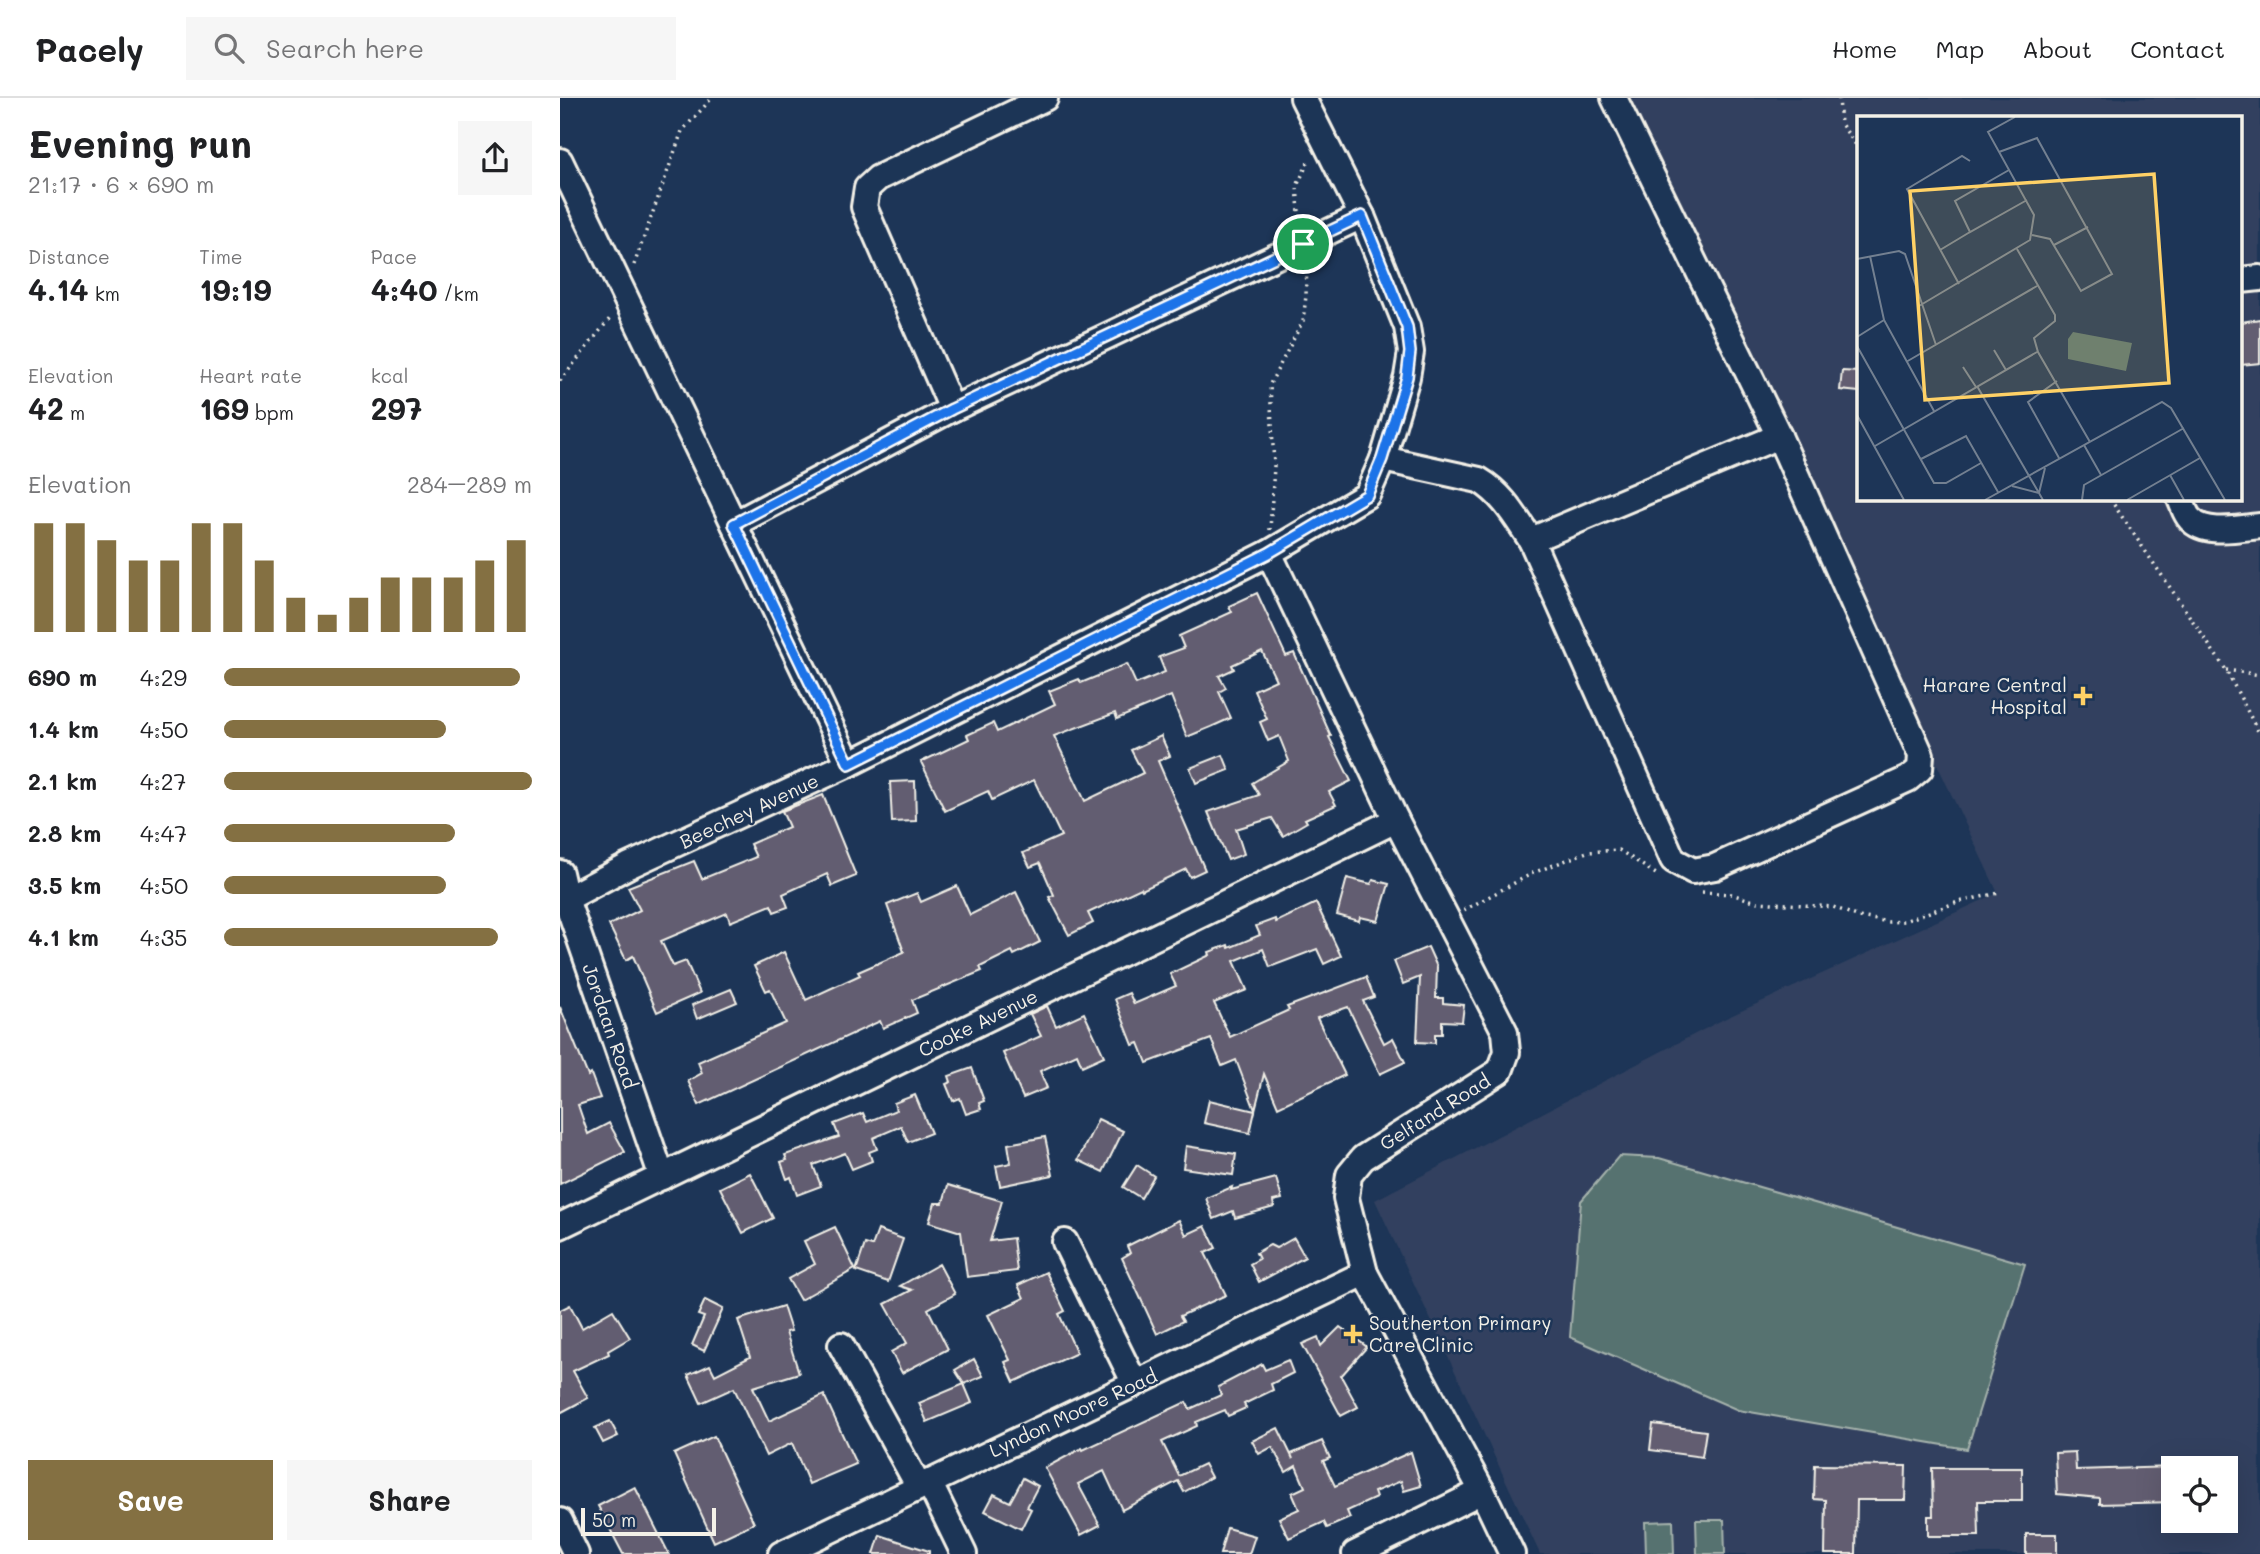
<!DOCTYPE html>
<meta charset="utf-8">
<style>
:root{--surface:#fff;--page:#f6f6f6;--text:#202124;--muted:#757577;--line:#e0e0e0;--accent:#847042}
body{margin:0;font-family:Mali,sans-serif;background:var(--page);color:var(--text);height:100vh;display:flex;flex-direction:column;font-size:26px;white-space:nowrap}
*{box-sizing:border-box;margin:0}
p{font-size:23px;color:var(--muted)}
.icon{flex:none;width:38px;height:38px;fill:none;stroke:currentColor;stroke-width:2;stroke-linecap:round;stroke-linejoin:round}
.map{position:relative;flex:1;overflow:hidden}
.panel{display:flex;flex-direction:column;background:var(--surface);width:560px}
.panel>*{flex:none}
.tools{position:absolute;left:1601px;top:1358px;display:grid;gap:14px}
.tools a{display:grid;place-items:center;width:77px;height:77px;border-radius:0px;background:var(--surface);box-shadow:0 7px 28px #0002;font-size:35px}
.scale{position:absolute;left:21px;bottom:18px;width:135px;box-sizing:border-box;padding-left:7px;border:4px solid #f4f1e8;border-top:0;font-size:19px;line-height:24px;white-space:nowrap;color:#f4f1e8;-webkit-text-stroke:5px #1d3557;paint-order:stroke}
.pin{position:absolute;display:grid;place-items:center;width:60px;height:60px;color:#fff;margin:-30px;border:4px solid #fff;border-radius:50%;box-shadow:0 2px 7px #0007}
.round{display:grid;place-items:center;flex:none;width:74px;height:74px;border-radius:0px;background:var(--page)}
.head{display:flex;align-items:center;justify-content:space-between;height:119px;padding:0 28px}
h1{font-size:38px;font-weight:700;line-height:52px}
.figures{display:grid;grid-template-columns:repeat(3,1fr);gap:10px;height:119px;padding:7px 28px}
.figures div{display:grid;align-content:center}
.figures b{font-size:30px;font-weight:700}
.figures small{font-size:19px;font-weight:400}
.figures p{font-size:19px}
.chart{height:196px;padding:14px 28px}
.chart p{display:flex;justify-content:space-between}
.chart svg{width:100%;height:126px;margin-top:7px;stroke:var(--accent);stroke-width:6}
.cta{display:flex;gap:14px;margin-top:auto;padding:14px 28px}
.cta a{flex:1;height:80px;border-radius:0px;background:var(--accent);color:#fff;font-size:28px;font-weight:700;line-height:80px;text-align:center}
.cta a+a{background:var(--page);color:var(--text)}
ul{padding:0 28px;list-style:none;font-size:23px}
li{display:grid;grid-template-columns:112px 84px 1fr;align-items:center;height:52px}
li i{height:18px;border-radius:9px;background:var(--accent)}
header{display:flex;align-items:center;gap:42px;box-sizing:border-box;height:98px;padding:0 35px;background:var(--surface);border-bottom:2px solid var(--line)}
header strong{font-size:33px}
nav{display:flex;gap:38px;margin-inline-start:auto;font-size:24px}
.search{width:490px;height:63px;background:var(--page);display:flex;align-items:center;gap:18px;box-sizing:border-box;padding:0 24px;border-radius:0px;color:var(--muted);font-size:26px}
main{display:flex;flex:1;min-height:0}
.map>svg:first-child{display:block}
</style>
<header>
<strong>Pacely</strong>
<div class="search"><svg class="icon" aria-label="search" viewBox="0 0 24 24"><circle cx="10" cy="10" r="6"/><path d="M15 15l6 6"/></svg>Search here</div>
<nav><a>Home</a><a>Map</a><a>About</a><a>Contact</a></nav>
</header>
<main>
<section class="panel">
<div class="head"><div><h1>Evening run</h1><p>21:17 · 6 × 690 m</p></div><a class="round"><svg class="icon" aria-label="share" viewBox="0 0 24 24"><path d="M12 15V3M7 8l5-5 5 5M5 13v7h14v-7"/></svg></a></div>
<div class="figures">
<div><p>Distance</p><b>4.14<small> km</small></b></div>
<div><p>Time</p><b>19:19</b></div>
<div><p>Pace</p><b>4:40<small> /km</small></b></div>
</div>
<div class="figures">
<div><p>Elevation</p><b>42<small> m</small></b></div>
<div><p>Heart rate</p><b>169<small> bpm</small></b></div>
<div><p>kcal</p><b>297</b></div>
</div>
<div class="chart"><p><span>Elevation</span>284–289 m</p>
<svg viewBox="0 0 160 44" preserveAspectRatio="none"><path d="M5 44V6M15 44V6M25 44V12M35 44V19M45 44V19M55 44V6M65 44V6M75 44V19M85 44V32M95 44V38M105 44V32M115 44V25M125 44V25M135 44V25M145 44V19M155 44V12"/></svg>
</div>
<ul>
<li><b>690 m</b>4:29<i style="width:96%"></i></li>
<li><b>1.4 km</b>4:50<i style="width:72%"></i></li>
<li><b>2.1 km</b>4:27<i style="width:100%"></i></li>
<li><b>2.8 km</b>4:47<i style="width:75%"></i></li>
<li><b>3.5 km</b>4:50<i style="width:72%"></i></li>
<li><b>4.1 km</b>4:35<i style="width:89%"></i></li>
</ul>
<div class="cta"><a>Save</a><a>Share</a></div>
</section>
<div class="map">
<svg width="1700" height="1456" viewBox="0 0 1700 1456">
<rect width="100%" height="100%" fill="#1d3557"/>
<filter id="ink" filterUnits="userSpaceOnUse"><feTurbulence type="fractalNoise" baseFrequency=".0143" numOctaves="2"/><feDisplacementMap in="SourceGraphic" scale="14" xChannelSelector="R" yChannelSelector="G"/><feConvolveMatrix kernelMatrix="1 2 1 2 8 2 1 2 1" color-interpolation-filters="sRGB"/></filter>
<g filter="url(#ink)">
<!-- built -->
<path fill="#32415f" fill-rule="evenodd" d="M 1062,0 L 1700,0 L 1700,1456 L 980,1456 L 815,1102 L 1164,921 L 1438,795 ZM 1299,19 L 1681,19 L 1681,401 L 1299,401 ZM 1614,1370 L 1666,1370 L 1666,1423 L 1614,1423 Z"/>
<!-- green -->
<g fill="#567270" stroke="#a5b2ac" stroke-width="2">
<polygon points="1059,1058 1099,1060 1465,1166 1407,1351 1178,1312 1010,1239 1021,1103"/>
<polygon points="1136,1422 1164,1422 1165,1456 1137,1456"/>
<polygon points="1113,1423 1114,1456 1086,1456 1085,1424"/>
</g>
<!-- building -->
<g fill="#625d71" stroke="#f4f1e8" stroke-width="2">
<polygon points="1700,221 1700,265 1681,267 1681,224"/>
<polygon points="1282,273 1299,274 1299,294 1280,292"/>
<polygon points="697,495 726,558 734,555 771,638 769,639 791,683 769,694 776,707 745,721 747,724 723,738 712,720 676,731 684,756 668,762 648,714 699,697 692,685 729,663 719,638 708,643 700,624 707,621 694,592 716,582 702,553 672,567 674,571 659,578 666,590 659,594 671,620 651,629 627,639 611,598 557,621 555,615 494,638 525,703 583,675 571,652 601,638 610,658 598,663 645,772 630,779 626,771 582,792 581,790 528,815 533,825 509,837 489,799 494,797 480,765 470,769 463,755 501,738 474,682 432,702 428,693 385,713 361,664 409,641 407,637 433,625 437,634 495,606 489,593 519,581 521,585 567,566 576,586 605,574 599,559 624,550 619,538 672,514 669,508"/>
<polygon points="663,657 669,672 636,685 630,670"/>
<polygon points="355,683 356,723 332,724 330,684"/>
<polygon points="263,697 296,778 272,788 267,776 223,796 228,809 214,814 211,807 170,824 167,815 101,843 113,868 126,863 140,895 97,914 73,858 66,862 49,827 80,812 68,789 134,763 142,781 196,759 190,746 229,729 222,713"/>
<polygon points="787,780 811,786 813,782 829,786 818,823 800,819 799,823 777,817"/>
<polygon points="397,788 410,817 456,794 480,844 454,857 452,853 420,869 422,873 352,902 357,915 323,930 320,923 139,1007 128,983 142,975 138,964 226,925 210,891 206,893 194,868 224,854 246,902 300,877 298,874 344,854 327,807 357,795 361,804"/>
<polygon points="756,805 781,858 764,866 757,851 710,869 703,851 674,863 687,892 654,905 670,939 729,912 727,909 806,879 814,899 803,903 824,945 833,940 845,964 820,976 788,909 757,920 785,977 718,1009 704,976 695,1012 676,962 662,968 651,941 587,965 579,945 573,947 555,901 569,895 574,906 616,888 610,876 650,857 649,854 668,847 669,850 700,837 696,828 715,821 716,824"/>
<polygon points="868,849 877,869 876,900 883,900 883,905 904,907 902,924 882,923 882,936 875,936 875,945 857,944 860,879 843,886 834,863"/>
<polygon points="171,891 177,904 137,921 132,907"/>
<polygon points="487,908 496,928 524,915 544,958 522,968 517,956 480,973 487,990 463,1000 443,955 481,938 470,916"/>
<polygon points="0,909 28,978 31,976 40,1000 18,1007 28,1036 49,1025 65,1054 0,1086"/>
<polygon points="412,970 424,1003 419,1005 421,1011 406,1016 400,1000 393,1003 386,986 391,984 389,978"/>
<polygon points="355,997 371,1035 348,1044 341,1028 313,1040 317,1051 309,1054 312,1063 292,1071 285,1055 253,1067 261,1088 237,1097 231,1079 227,1081 221,1064 227,1062 225,1057 279,1039 274,1026 303,1015 307,1024 336,1012 334,1005"/>
<polygon points="649,1002 695,1013 690,1035 644,1025"/>
<polygon points="538,1021 563,1033 543,1074 518,1062"/>
<polygon points="485,1039 493,1077 440,1088 436,1068 451,1065 448,1046"/>
<polygon points="626,1048 676,1056 673,1077 623,1070"/>
<polygon points="577,1067 594,1078 581,1100 563,1089"/>
<polygon points="190,1075 213,1120 183,1135 160,1090"/>
<polygon points="716,1080 722,1101 713,1103 714,1109 675,1120 673,1113 654,1121 646,1100 672,1089 671,1092"/>
<polygon points="388,1087 442,1103 430,1143 453,1140 457,1173 407,1179 401,1134 369,1124 375,1105 383,1105"/>
<polygon points="619,1122 626,1137 645,1128 656,1150 645,1155 666,1197 620,1218 623,1223 597,1236 562,1160 570,1155 567,1148"/>
<polygon points="275,1129 295,1171 240,1202 228,1181 255,1166 244,1143"/>
<polygon points="318,1132 343,1141 328,1184 296,1173 305,1146 312,1148"/>
<polygon points="734,1140 745,1159 699,1184 690,1166 699,1161 696,1155 710,1147 716,1150"/>
<polygon points="379,1166 395,1196 368,1211 388,1251 342,1275 331,1254 347,1245 325,1206 352,1192 340,1188"/>
<polygon points="486,1174 505,1213 499,1216 517,1255 454,1284 445,1264 450,1262 428,1217 464,1200 458,1187"/>
<polygon points="145,1202 163,1211 144,1253 132,1247 144,1219 138,1217"/>
<polygon points="10,1207 22,1230 53,1212 70,1240 48,1253 49,1256 13,1273 28,1300 0,1315 0,1212"/>
<polygon points="223,1208 231,1233 226,1234 239,1275 193,1289 209,1323 264,1297 296,1366 249,1386 232,1345 206,1358 174,1290 141,1305 128,1277 150,1267 155,1277 190,1259 178,1222"/>
<polygon points="780,1229 807,1249 781,1278 798,1309 781,1318 742,1246 758,1239 761,1248"/>
<polygon points="414,1261 423,1278 404,1286 395,1272"/>
<polygon points="728,1262 733,1275 711,1286 713,1292 684,1306 686,1310 668,1318 665,1312 636,1324 637,1328 602,1344 619,1378 644,1366 651,1379 624,1394 618,1383 562,1412 544,1373 518,1386 540,1427 521,1437 485,1370 522,1350 523,1352 626,1304 630,1311 661,1297 658,1289 702,1266 705,1272"/>
<polygon points="404,1286 412,1305 367,1324 359,1305"/>
<polygon points="50,1323 58,1338 43,1345 35,1330"/>
<polygon points="1093,1326 1146,1333 1142,1359 1090,1352"/>
<polygon points="718,1330 733,1361 731,1356 762,1343 770,1360 763,1363 775,1388 851,1354 861,1388 844,1393 841,1383 814,1394 816,1400 787,1413 790,1420 767,1430 764,1424 729,1440 719,1420 739,1411 732,1395 745,1389 736,1368 726,1374 712,1349 699,1356 692,1343"/>
<polygon points="154,1338 194,1425 154,1444 114,1356"/>
<polygon points="1515,1354 1516,1372 1614,1369 1614,1404 1540,1406 1540,1400 1497,1396 1495,1355"/>
<polygon points="1255,1367 1346,1368 1345,1402 1297,1402 1296,1456 1265,1456 1266,1402 1254,1401"/>
<polygon points="1372,1370 1462,1370 1462,1403 1418,1403 1419,1438 1368,1438 1368,1418 1373,1418"/>
<polygon points="463,1380 478,1388 467,1409 471,1411 461,1431 425,1413 434,1396 450,1404"/>
<polygon points="75,1389 109,1456 63,1456 38,1408"/>
<polygon points="667,1430 695,1438 689,1456 660,1456"/>
<rect x="1466" y="1436" width="31" height="20"/>
<polygon points="320,1437 369,1453 369,1456 314,1456"/>
</g>
<g fill="none" stroke-linecap="round" stroke-linejoin="round">
<defs>
<g id="minor">
<polyline points="485,0 318,80 307,90 304,109 392,311 802,118"/>
<polyline points="0,63 289,666"/>
<polyline points="1681,182 1700,180"/>
<path d="M 823,361 L 919,382 C 943,396 956,420 971,442 L 1113,762 L 1133,773 L 1155,769 L 1348,681 L 1360,671 L 1361,657 L 1219,338 L 1054,0"/>
<path d="M 1620,401 C 1623,407 1625,416 1630,421 C 1645,438 1680,430 1700,428"/>
<polyline points="174,426 392,311"/>
<polyline points="971,442 1219,338"/>
<polyline points="709,455 836,722 945,934 947,954 940,973 803,1060 789,1077 786,1100 805,1175 922,1393 952,1456"/>
<polyline points="0,775 6,801 102,1079"/>
<polyline points="6,801 68,768 289,666 709,455 807,397 823,361 847,279 851,254 847,229 802,118 743,0"/>
<polyline points="0,1128 836,722"/>
<polyline points="505,1144 575,1286"/>
<polyline points="281,1247 359,1389"/>
<polyline points="369,1384 404,1456"/>
<polyline points="0,1423 16,1456"/>
<polyline points="221,1456 805,1175"/>
<polyline points="795,1456 922,1393"/>
</g>
</defs>
<!-- minor casing -->
<use href="#minor" stroke="#f4f1e8" stroke-width="30"/>
<!-- path -->
<g stroke="#f4f1e8" stroke-width="3.5" stroke-dasharray="2 5" stroke-linecap="butt">
<polyline points="1279,0 1281,26 1299,51"/>
<polyline points="740,127 737,88 750,60"/>
<polyline points="74,167 122,33 152,0"/>
<polyline points="0,283 51,219"/>
<polyline points="1550,401 1666,572 1700,637"/>
<polyline points="710,432 714,369 710,286 743,223 746,198 747,165"/>
<polyline points="1666,572 1700,577"/>
<polyline points="1142,794 1171,796 1197,804 1273,809 1299,819 1329,824 1344,823 1398,804 1439,795"/>
<polyline points="904,812 973,775 1027,754 1059,752 1099,778"/>
</g>
<!-- minor -->
<use href="#minor" stroke="#1d3557" stroke-width="24"/>
</g>
</g>
<g fill="none" stroke-linecap="round" stroke-linejoin="round" filter="url(#ink)">
<defs>
<polygon id="route" points="802,118 847,229 850,254 847,279 822,361 807,397 709,455 289,666 174,426 392,311"/>
</defs>
<!-- route casing -->
<use href="#route" stroke="#fff" stroke-width="14"/>
<!-- route -->
<use href="#route" stroke="#1a73e8" stroke-width="9"/>
</g>
<!-- markers -->
<g fill="#ffd166" stroke="#1d3557" stroke-width="2.5">
<path d="M1519.5 587.5h7v7h7v7h-7v7h-7v-7h-7v-7h7z"/>
<path d="M789.5 1225.5h7v7h7v7h-7v7h-7v-7h-7v-7h7z"/>
</g>
<g text-anchor="middle" stroke-width="5" stroke-linejoin="round" paint-order="stroke">
<!-- poi labels -->
<g font-size="19" fill="#f4f1e8" stroke="#1d3557" text-anchor="end">
<text x="1507" y="594">Harare Central<tspan x="1507" dy="22">Hospital</tspan></text>
<text x="809" y="1232" text-anchor="start">Southerton Primary<tspan x="809" dy="22">Care Clinic</tspan></text>
</g>
<!-- street labels -->
<g font-size="19" fill="#f4f1e8" stroke="#1d3557">
<text transform="translate(189 713) rotate(-25)" y="7">Beechey Avenue</text>
<text transform="translate(418 925) rotate(-26)" y="7">Cooke Avenue</text>
<text transform="translate(50 928) rotate(71)" y="7">Jordaan Road</text>
<text transform="translate(875 1014) rotate(-32)" y="7">Gelfand Road</text>
<text transform="translate(513 1315) rotate(-25)" y="7">Lyndon Moore Road</text>
</g>
</g>
<!-- overview -->
<g transform="translate(1297 18)">
<rect width="385" height="385" fill="#1d3557"/>
<path d="M 216,216 L 275,227 L 269,255 L 211,243 L 211,223 Z" fill="#567270"/>
<path fill="none" stroke="#738091" stroke-width="2" d="M 142,36 L 180,22 L 255,158 L 224,175 L 193,123 L 175,119M 152,54 L 98,85 L 113,116 L 170,84M 197,129 L 231,111M 160,133 L 198,199 L 198,205 L 177,222 L 181,236 L 233,326M 83,134 L 113,116M 13,140 L 27,204 L 77,295M 0,143 L 42,135 L 48,138 L 79,229M 102,168 L 50,73 L 105,40 L 113,45M 62,190 L 173,124 L 177,99 L 131,16 L 158,1M 0,221 L 27,204M 0,230 L 77,367 L 89,367 L 124,347M 137,234 L 149,254M 49,246 L 180,170M 106,251 L 119,271M 200,265 L 171,286 L 202,342M 120,270 L 186,384M 0,299 L 47,384M 227,329 L 244,359M 18,330 L 180,236M 64,343 L 109,320 L 141,376M 313,359 L 327,384M 155,370 L 182,377 L 188,352M 128,384 L 305,286 L 314,292 L 368,384M 225,384 L 227,369 L 327,312M 270,384 L 343,342"/>
<path fill="#ffd166" fill-opacity="0.15" stroke="#ffd166" stroke-width="3.5" d="M 297,58 L 312,267 L 68,284 L 53,75 Z"/>
<rect width="385" height="385" fill="none" stroke="#f4f1e8" stroke-width="3.5"/>
</g>
</svg>
<div class="tools">
<a><svg class="icon" aria-label="locate" viewBox="0 0 24 24"><circle cx="12" cy="12" r="6"/><path d="M12 2v4M12 18v4M2 12h4M18 12h4"/></svg></a>
</div>
<div class="scale">50 m</div>
<div class="pin" style="left:743px;top:146px;background:#1e9e55"><svg class="icon" aria-label="arrive" viewBox="0 0 24 24"><path d="M6 21V4h12l-3 4 3 4H6"/></svg></div>
</div>
</main>
